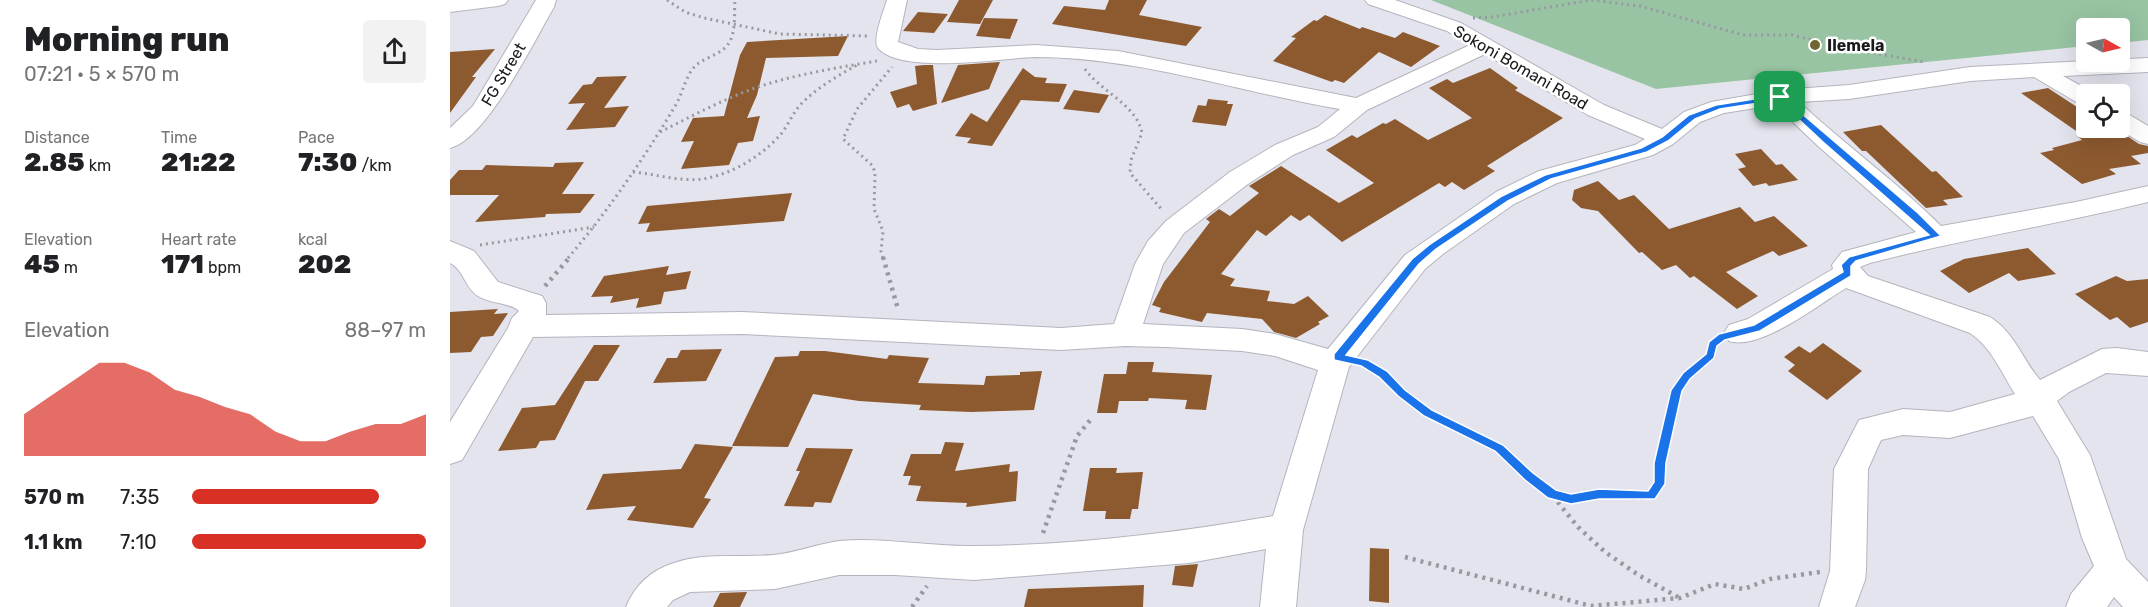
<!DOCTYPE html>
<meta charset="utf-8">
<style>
:root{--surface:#fff;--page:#f2f2f2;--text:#202124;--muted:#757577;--accent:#d93025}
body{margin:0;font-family:Rubik,sans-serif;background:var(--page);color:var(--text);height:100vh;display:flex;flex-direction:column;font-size:22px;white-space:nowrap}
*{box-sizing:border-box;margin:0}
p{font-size:20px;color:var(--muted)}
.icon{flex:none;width:33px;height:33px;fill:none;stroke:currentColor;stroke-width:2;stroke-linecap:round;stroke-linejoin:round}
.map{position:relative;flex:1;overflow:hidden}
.side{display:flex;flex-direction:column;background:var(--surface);width:450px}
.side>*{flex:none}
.needle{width:39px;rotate:98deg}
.controls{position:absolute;left:1626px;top:18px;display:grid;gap:12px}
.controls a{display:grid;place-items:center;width:54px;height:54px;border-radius:6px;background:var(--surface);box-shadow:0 6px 24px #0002;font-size:30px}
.pin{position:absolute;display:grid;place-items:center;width:51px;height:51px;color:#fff;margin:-26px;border-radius:12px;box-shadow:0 3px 9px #0006}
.round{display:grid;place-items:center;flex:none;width:63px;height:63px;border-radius:6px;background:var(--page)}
.headline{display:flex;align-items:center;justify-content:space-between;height:102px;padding:0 24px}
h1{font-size:33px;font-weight:800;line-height:45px}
.metrics{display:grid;grid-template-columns:repeat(3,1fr);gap:9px;height:102px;padding:6px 24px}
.metrics div{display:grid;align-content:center}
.metrics b{font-size:26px;font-weight:800}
.metrics small{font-size:16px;font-weight:400}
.metrics p{font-size:16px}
.chart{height:168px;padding:12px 24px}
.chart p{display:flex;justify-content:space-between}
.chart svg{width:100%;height:108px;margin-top:6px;fill:var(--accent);opacity:.7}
ul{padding:0 24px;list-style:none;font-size:20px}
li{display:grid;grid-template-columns:96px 72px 1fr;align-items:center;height:45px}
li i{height:15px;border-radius:8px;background:var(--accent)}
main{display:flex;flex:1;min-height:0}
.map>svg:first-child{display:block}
</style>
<main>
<section class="side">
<div class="headline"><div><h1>Morning run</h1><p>07:21 · 5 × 570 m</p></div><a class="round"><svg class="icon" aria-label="share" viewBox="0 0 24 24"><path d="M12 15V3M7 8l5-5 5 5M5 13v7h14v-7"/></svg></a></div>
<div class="metrics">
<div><p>Distance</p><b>2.85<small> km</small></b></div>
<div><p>Time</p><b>21:22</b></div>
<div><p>Pace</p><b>7:30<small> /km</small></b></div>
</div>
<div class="metrics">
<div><p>Elevation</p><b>45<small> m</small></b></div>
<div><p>Heart rate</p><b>171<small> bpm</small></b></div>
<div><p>kcal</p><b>202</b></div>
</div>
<div class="chart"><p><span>Elevation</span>88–97 m</p>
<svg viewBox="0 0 160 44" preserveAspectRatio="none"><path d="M0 44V27L10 20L20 13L30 6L40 6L50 10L60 17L70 20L80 24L90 27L100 34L110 38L120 38L130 34L140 31L150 31L160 27V44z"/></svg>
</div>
<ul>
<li><b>570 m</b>7:35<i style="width:80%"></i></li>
<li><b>1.1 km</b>7:10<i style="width:100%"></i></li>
</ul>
</section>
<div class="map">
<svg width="1698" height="607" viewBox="0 0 1698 607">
<rect width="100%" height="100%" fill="#e4e4ee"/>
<!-- green -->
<polygon fill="#98c4a3" points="981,0 1698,0 1698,40 1670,43 1670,28 1636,28 1636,46 1206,89"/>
<!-- building -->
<g fill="#8d5a30">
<polygon points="509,0 543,0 530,24 497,22"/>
<polygon points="659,0 697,0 689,15 752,27 736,46 602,24 614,6 655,10"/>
<polygon points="468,12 498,14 484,33 453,31"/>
<polygon points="875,15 910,29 912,27 945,38 953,32 990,46 961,67 929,52 894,83 885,80 882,82 823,61 846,38 841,37 864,20 867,21"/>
<polygon points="534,18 568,19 560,39 526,36"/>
<polygon points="398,36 388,56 316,58 307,95 297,118 310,116 303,141 288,143 279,165 231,169 244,141 231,142 243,118 274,116 290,55 297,42"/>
<polygon points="45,49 22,77 26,77 0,113 0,52"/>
<polygon points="550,62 539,89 491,103 508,65"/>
<polygon points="474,65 483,65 487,104 463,111 459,104 447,108 440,92 467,84 465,66"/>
<polygon points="573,68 585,77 597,78 595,83 617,84 609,102 571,100 542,146 517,143 521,138 505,136 521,113 537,122"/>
<polygon points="1040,68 1068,88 1065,90 1113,118 1037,166 1045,171 1014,190 1002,182 995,187 989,183 892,242 859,215 850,221 841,215 816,236 807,230 771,274 785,279 780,286 820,291 817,301 844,304 858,296 879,316 868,322 870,324 846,338 824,332 812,319 757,313 752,322 709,312 711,308 702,305 714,282 760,222 756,219 769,209 780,216 809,193 799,186 831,166 889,203 924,183 876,150 902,135 907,138 933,123 936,124 945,119 978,140 1022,118 979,88 997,79 1003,83"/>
<polygon points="177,76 154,108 179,106 165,127 116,130 135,103 118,104 133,85 142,84 147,77"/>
<polygon points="1598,88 1636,113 1636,128 1665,128 1689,144 1698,146 1698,153 1681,156 1691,164 1659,169 1666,174 1632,184 1590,153 1604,150 1602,148 1632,140 1627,136 1632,135 1571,93"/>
<polygon points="624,90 659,95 649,113 613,109"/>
<polygon points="758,99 778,101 777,104 783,104 776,126 742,122 748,105 756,106"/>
<polygon points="1431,125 1482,172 1486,171 1513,197 1493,200 1498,205 1476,208 1416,151 1412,151 1393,132"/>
<polygon points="1311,149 1326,165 1332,164 1348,180 1319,186 1316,183 1303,186 1288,169 1296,167 1285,154"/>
<polygon points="134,162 112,194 145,194 130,213 96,214 95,217 25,222 49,195 0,195 0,180 9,170 32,170 36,165 103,167 105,163"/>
<polygon points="1148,181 1169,200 1184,195 1219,229 1290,207 1305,222 1324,216 1358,246 1329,256 1323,251 1276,272 1308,296 1287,309 1244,276 1240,278 1226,265 1212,270 1192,252 1189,253 1148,211 1131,208 1122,200 1124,190"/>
<polygon points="342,193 334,221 196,232 200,223 188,224 197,206"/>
<polygon points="1578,248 1606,274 1568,281 1559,273 1519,293 1490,271 1514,259"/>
<polygon points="219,266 216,275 241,271 236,289 214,292 211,304 186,308 189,298 160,303 163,296 141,297 154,276"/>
<polygon points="1666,276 1677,281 1698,279 1698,322 1680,328 1667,317 1660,320 1625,294"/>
<polygon points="48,309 44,314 58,313 43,336 31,337 21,352 0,353 0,312"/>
<polygon points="1373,343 1412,371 1377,400 1338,371 1345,365 1334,357 1349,346 1360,353"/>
<polygon points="144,345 170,345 148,381 135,381 105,440 90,441 86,448 48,451 72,408 105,405"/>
<polygon points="272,349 256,381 203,383 217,358 227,358 231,350"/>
<polygon points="350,351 375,351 437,359 439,355 479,358 468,383 534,385 536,376 570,375 570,372 592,371 584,410 521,412 469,410 471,405 409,401 363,394 338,447 282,446 325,357 348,356"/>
<polygon points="678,362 704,362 702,372 762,375 756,410 735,409 737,400 699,398 698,401 669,401 667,413 647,413 654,374 676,374"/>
<polygon points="495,442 514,443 505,471 560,464 559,472 568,471 566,501 516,507 517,503 466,501 471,486 458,485 461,476 453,476 461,454 491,454"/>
<polygon points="245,444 283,447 254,498 261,499 243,528 177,520 186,506 136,510 153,474 231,469"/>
<polygon points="356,448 403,449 381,503 365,502 363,507 334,506 350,471 346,471"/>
<polygon points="640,468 667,468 666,473 693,472 688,509 682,509 680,519 655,519 656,511 633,511"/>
<polygon points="920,548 939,549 939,603 919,601"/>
<polygon points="748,564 743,587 722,585 725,566"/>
<polygon points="694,585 693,607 574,607 578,589"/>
<polygon points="297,592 290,607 263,607 270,593"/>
</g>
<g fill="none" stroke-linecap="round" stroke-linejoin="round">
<defs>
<g id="minor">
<polygon points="0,0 58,0 55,4 48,6 0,12"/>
<path d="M 86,0 L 106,0 L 104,7 C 84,41 37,139 0,148 L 0,128 L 23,106 Z"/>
<path d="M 437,0 L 457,0 L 448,42 L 468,49 L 487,50 L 586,45 L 668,51 L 906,98 L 1020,45 L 997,31 L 918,4 L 915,0 L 945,0 L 1011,23 L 1154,105 L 1212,129 L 1234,112 L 1261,102 L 1330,90 L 1399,85 L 1520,67 L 1698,58 L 1698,72 L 1613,76 L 1644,93 L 1636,94 L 1636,105 L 1628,103 L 1584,77 L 1520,81 L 1399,99 L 1349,102 C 1395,145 1447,182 1491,226 L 1626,202 L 1698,186 L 1698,202 C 1605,225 1512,239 1420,263 L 1410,267 L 1418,276 L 1540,317 C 1565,333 1572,359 1590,380 L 1652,349 L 1667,348 L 1698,352 L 1698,376 L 1656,373 L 1619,392 L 1607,401 L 1640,455 L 1676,559 L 1698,582 L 1698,607 L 1673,607 L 1664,597 L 1657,607 L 1616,607 L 1621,594 L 1644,566 L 1632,538 L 1609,459 L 1583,416 L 1500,438 L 1453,435 L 1431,440 L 1418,469 L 1416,571 L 1415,580 L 1405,607 L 1369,607 L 1380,571 L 1384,469 L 1409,420 L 1453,409 L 1500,412 L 1565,394 C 1551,372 1542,348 1520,333 L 1396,288 C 1368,305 1310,351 1279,341 L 1274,333 L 1279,325 L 1298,319 L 1383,269 L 1382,265 L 1392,252 L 1466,232 L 1368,146 L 1325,105 L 1274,113 L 1250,122 L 1223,144 L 1203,155 L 1107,183 L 1064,204 L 993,254 L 975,269 L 899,367 L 853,530 L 846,607 L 810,607 L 816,549 L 739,563 L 524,580 L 445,575 L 389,575 L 325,589 L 240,592 L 223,600 L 217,607 L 176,607 C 185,585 201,570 224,563 C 254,552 291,558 323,555 C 345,553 367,544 389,541 C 434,537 480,547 525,546 C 625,545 725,533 823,516 L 868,370 L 825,356 L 792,351 L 716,347 L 675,346 L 611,350 L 292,334 L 83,337 L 12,460 L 0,464 L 0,422 L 58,328 L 62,318 L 69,311 C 59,302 40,304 28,296 C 15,288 14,270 0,263 L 0,241 L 24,251 L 48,282 L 92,296 L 96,303 L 96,315 L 292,312 L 611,328 L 664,324 L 685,264 L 698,241 L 716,221 L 780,172 L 825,145 L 868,127 L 890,109 C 789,92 688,57 585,57 C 552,58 451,75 428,48 C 422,40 434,10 437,0 ZM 1035,54 L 1138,115 L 1195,139 L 1185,145 L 1089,171 L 1046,192 L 955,255 L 878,349 L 825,334 L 792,329 L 693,324 L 713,264 L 734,233 L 798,184 L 843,155 L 884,137 L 917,110 Z"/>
<polygon points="1670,112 1678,114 1698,126 1698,144 1690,142 1667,128 1670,128"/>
</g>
</defs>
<!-- minor casing -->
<use href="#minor" stroke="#b4b4be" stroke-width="2"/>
<!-- path-far1 -->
<g stroke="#9898a0" stroke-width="3" stroke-dasharray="2 4" stroke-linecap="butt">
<polyline points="217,0 235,12 254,18 330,34 419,36"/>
<polyline points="1023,18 1043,17 1141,0 1190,6 1293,35 1342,35 1400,49 1475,62"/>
<path d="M 635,69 C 650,91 687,105 692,133 L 681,160 L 680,173 L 713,211"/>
<path d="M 210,132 C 240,117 270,101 302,89 C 342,75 385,68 427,61"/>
<path d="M 183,172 C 206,174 229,182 252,179 C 281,175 312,156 331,134 C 339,124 343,112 352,103 C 368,87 389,75 409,64"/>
<polyline points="30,245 144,227"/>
<path d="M 118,258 C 158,211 192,161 224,108 C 231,97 234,83 241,71 C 251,56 272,57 280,41 C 286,30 284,12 285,0"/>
<polyline points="433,258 431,251 433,231 424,209 425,174 423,166 393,139 407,109 442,67"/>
</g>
<!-- path -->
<g stroke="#9898a0" stroke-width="4.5" stroke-dasharray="3 5" stroke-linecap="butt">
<polyline points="433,257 448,309"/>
<polyline points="95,286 120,257"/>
<polyline points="915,363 933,374 951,393 978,413 1049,448 1102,495 1128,527 1155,552 1190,576 1228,597"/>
<path d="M 1103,495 C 1109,496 1115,499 1121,499 C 1132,499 1142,494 1153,494 C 1164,495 1195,501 1203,494 C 1210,488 1220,408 1227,391 C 1233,376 1248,369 1258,358 C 1264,351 1259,347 1269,339"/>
<polyline points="593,533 627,436 642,418"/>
<polyline points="955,557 1141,606 1230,598 1265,584 1294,589 1320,579 1370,572"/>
<polyline points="462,607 477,586"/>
</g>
<!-- minor -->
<use href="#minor" fill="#fff" fill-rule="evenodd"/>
</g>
<!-- route -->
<path fill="#1a73e8" stroke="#fff" stroke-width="1.5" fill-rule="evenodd" d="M 1330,95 L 1468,213 L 1491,236 L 1406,261 L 1401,266 L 1401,276 L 1310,331 L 1275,340 L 1267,346 L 1264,358 L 1240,379 L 1232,391 L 1216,463 L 1215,484 L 1205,499 L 1149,499 L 1121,504 L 1098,498 L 1075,480 L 1045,451 L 974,416 L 948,396 L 929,377 L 911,366 L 884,360 L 884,354 L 962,259 L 979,245 L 1052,196 L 1095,175 L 1191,148 L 1212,137 L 1239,115 L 1266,105 ZM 1328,100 L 1373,142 L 1479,235 L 1399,257 L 1391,265 L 1393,272 L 1304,325 L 1269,334 L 1259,342 L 1256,354 L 1233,373 L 1221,390 L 1204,463 L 1204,482 L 1198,491 L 1149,489 L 1121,494 L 1106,490 L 1083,473 L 1053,445 L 982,410 L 955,390 L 937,371 L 918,360 L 896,355 L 969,264 L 986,249 L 1058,201 L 1101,179 L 1197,152 L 1218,141 L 1245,119 L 1270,109 Z"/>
<!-- markers -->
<circle fill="#716532" stroke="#fff" stroke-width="2" cx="1365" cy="45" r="6"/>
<g text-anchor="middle" stroke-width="5" stroke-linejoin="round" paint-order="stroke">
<!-- far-poi labels -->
<g font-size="16" font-weight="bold" fill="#1a1a1e" stroke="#fff" text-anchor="start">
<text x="1377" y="51">Ilemela</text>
</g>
<!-- far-street labels -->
<g font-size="16" fill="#1a1a1e" stroke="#fff">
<text transform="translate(1071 67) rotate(30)" y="6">Sokoni Bomani Road</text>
<text transform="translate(53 74) rotate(-59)" y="6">FG Street</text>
</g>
</g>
</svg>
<div class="controls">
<a><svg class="needle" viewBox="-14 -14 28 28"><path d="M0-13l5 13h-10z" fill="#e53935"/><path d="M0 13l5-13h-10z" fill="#757577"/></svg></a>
<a><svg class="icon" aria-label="locate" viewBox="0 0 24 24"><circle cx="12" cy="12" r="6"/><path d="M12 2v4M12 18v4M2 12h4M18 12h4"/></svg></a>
</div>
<div class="pin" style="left:1330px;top:97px;background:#1e9e55"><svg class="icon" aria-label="arrive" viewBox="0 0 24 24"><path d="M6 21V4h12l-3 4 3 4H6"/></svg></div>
</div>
</main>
